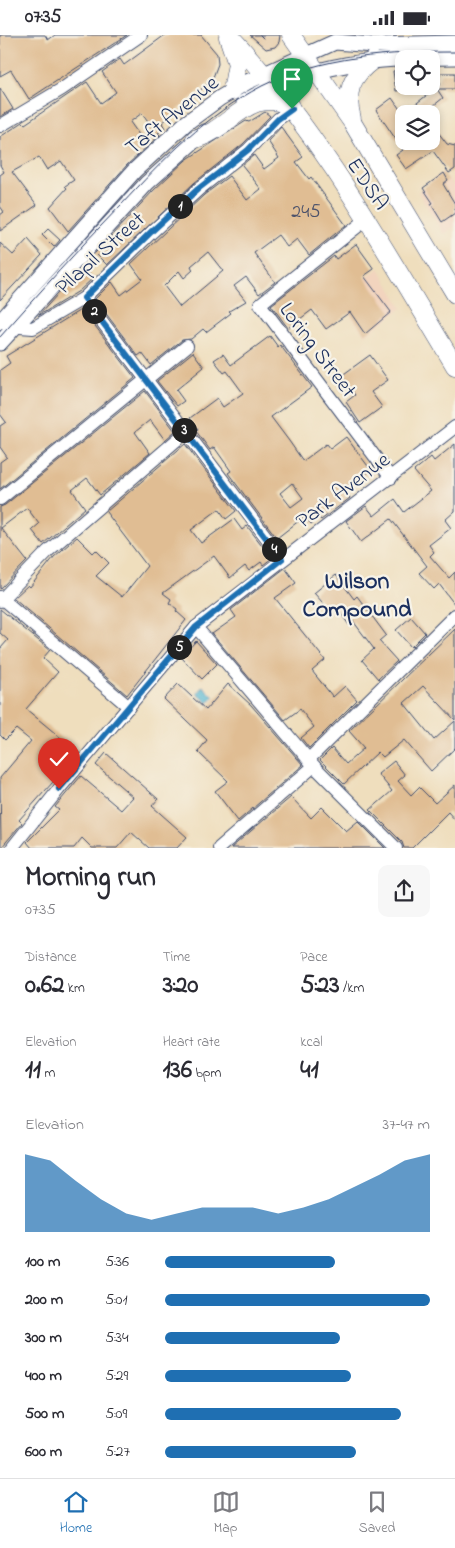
<!DOCTYPE html>
<meta charset="utf-8">
<style>
:root{--surface:#fff;--page:#f7f7f7;--text:#2b2b33;--muted:#7c7c81;--line:#e1e1e2;--accent:#1f6fb2}
body{margin:0;font-family:"Indie Flower",sans-serif;background:var(--page);color:var(--text);height:100vh;display:flex;flex-direction:column;font-size:19px;white-space:nowrap}
*{box-sizing:border-box;margin:0}
p{font-size:16px;color:var(--muted)}
.icon{flex:none;width:28px;height:28px;fill:none;stroke:currentColor;stroke-width:2;stroke-linecap:round;stroke-linejoin:round}
.map{position:relative;height:813px;overflow:hidden}
.details{display:flex;flex-direction:column;background:var(--surface);flex:1}
.details>*{flex:none}
.tools{position:absolute;left:395px;top:15px;display:grid;gap:10px}
.tools a{display:grid;place-items:center;width:45px;height:45px;border-radius:10px;background:var(--surface);box-shadow:0 2px 8px #0003;font-size:25px}
.pin{position:absolute;display:grid;place-items:center;width:42px;height:42px;color:#fff;margin:-51px -21px;border-radius:50% 50% 50% 0;rotate:-45deg;box-shadow:0 0 5px #0007}
.pin .icon{rotate:45deg}
.km{position:absolute;width:25px;height:25px;margin:-12px;border-radius:50%;background:#222;color:#fff;font-size:14px;line-height:25px;text-align:center}
.round{display:grid;place-items:center;flex:none;width:52px;height:52px;border-radius:10px;background:var(--page)}
.overview{display:flex;align-items:center;justify-content:space-between;height:85px;padding:0 25px}
h1{font-size:28px;font-weight:800;line-height:38px}
.stats{display:grid;grid-template-columns:repeat(3,1fr);gap:8px;height:85px;padding:5px 25px}
.stats div{display:grid;align-content:center}
.stats b{font-size:25px;font-weight:800}
.stats small{font-size:14px;font-weight:400}
.stats p{font-size:14px}
.chart{height:140px;padding:10px 25px}
.chart p{display:flex;justify-content:space-between}
.chart svg{width:100%;height:90px;margin-top:5px;fill:var(--accent);opacity:.7}
ul{padding:0 25px;list-style:none;font-size:16px}
li{display:grid;grid-template-columns:80px 60px 1fr;align-items:center;height:38px}
li i{height:12px;border-radius:6px;background:var(--accent)}
.status{display:flex;justify-content:space-between;align-items:center;height:35px;padding:0 25px;background:var(--surface);direction:ltr}
.status svg{height:14px;fill:currentColor}
.tabs{display:flex;justify-content:space-around;align-items:center;height:70px;border-top:1px solid var(--line);background:var(--surface);font-size:14px;color:var(--muted)}
.tabs a{display:grid;justify-items:center;gap:2px}
.tabs .on{color:var(--accent)}
.map>svg:first-child{display:block}
</style>
<div class="status"><b>07:35</b><svg viewBox="0 0 49 12"><path d="M0 12V9h3v3zM5 12V6h3v6zM10 12V3h3v9zM15 12V0h3v12zM26 1h20v11H26zM47 4h2v5h-2z"/></svg></div>
<div class="map">
<svg width="455" height="813" viewBox="0 0 455 813">
<rect width="100%" height="100%" fill="#f7f3e8"/>
<filter id="ink" filterUnits="userSpaceOnUse"><feTurbulence type="fractalNoise" baseFrequency=".02" numOctaves="2"/><feDisplacementMap in="SourceGraphic" scale="10" xChannelSelector="R" yChannelSelector="G"/><feConvolveMatrix kernelMatrix="1 2 1 2 8 2 1 2 1" color-interpolation-filters="sRGB"/></filter>
<filter id="wash" filterUnits="userSpaceOnUse"><feTurbulence type="fractalNoise" baseFrequency=".0096" numOctaves="4" result="noise"/><feDisplacementMap in="SourceGraphic" scale="20" xChannelSelector="R" yChannelSelector="G"/><feGaussianBlur stdDeviation="1.12" result="paint"/><feColorMatrix in="noise" values="0 0 0 0 0 0 0 0 0 0 0 0 0 0 0 0 0 1.4 0 .05"/><feComposite in="paint" operator="in"/></filter>
<g filter="url(#wash)">
<rect width="100%" height="100%" fill="#efdebd"/>
<!-- built -->
<g fill="#f2d4be">
<polygon points="443,137 455,152 455,191 444,199 418,157"/>
<polygon points="379,233 402,273 365,300 339,264"/>
</g>
<!-- water -->
<polygon fill="#51b5d0" stroke="#367297" points="203,651 214,662 208,668 197,658"/>
<g id="blocks">
<!-- building -->
<g fill="#e0bd93" fill-rule="evenodd">
<polygon points="0,0 45,0 48,5 55,0 127,0 29,64 11,35 0,41"/>
<path d="M 165,0 L 201,0 L 217,19 L 218,29 L 212,45 L 162,88 L 165,93 L 158,98 L 160,100 L 127,130 L 68,196 L 50,172 L 67,153 L 65,151 L 74,145 L 61,126 L 47,135 L 39,122 L 12,137 L 37,170 L 0,196 L 0,180 L 4,177 L 0,171 L 0,140 L 4,137 L 0,130 L 0,102 L 23,87 L 25,89 L 87,47 L 101,68 L 116,57 L 102,37 L 120,24 L 124,30 ZM 142,78 L 153,93 L 142,104 L 130,87 Z"/>
<polygon points="250,0 280,0 279,7 275,12 266,14"/>
<polygon points="404,34 404,55 396,56 393,36"/>
<polygon points="441,38 455,38 455,54 437,54 443,63 423,79 403,79 441,49 436,50"/>
<polygon points="0,53 13,74 0,82"/>
<polygon points="392,63 404,80 404,106 431,106 431,88 447,109 455,111 455,134 449,138 433,116 406,134 396,120 403,115 376,75"/>
<polygon points="265,77 270,81 243,109 194,148 107,230 95,218 154,155 186,125 246,86 249,87"/>
<path d="M 281,92 L 303,122 L 296,127 L 309,144 L 311,142 L 346,190 L 309,220 L 297,204 L 287,212 L 278,200 L 254,218 L 275,247 L 259,259 L 246,242 L 234,251 L 246,266 L 229,276 L 231,278 L 206,297 L 203,294 L 191,304 L 182,305 L 151,330 L 142,318 L 138,321 L 95,264 L 112,247 L 121,260 L 142,244 L 131,229 L 204,160 L 229,141 L 247,165 L 261,154 L 242,130 L 254,120 L 264,134 L 279,123 L 268,106 ZM 208,217 L 223,236 L 180,272 L 164,251 L 179,236 L 184,243 L 193,235 L 191,231 Z"/>
<polygon points="444,138 448,145 443,149 455,169 455,178 442,187 431,169 433,168 423,153"/>
<polygon points="48,194 60,205 54,212 42,200"/>
<polygon points="28,204 42,220 0,265 0,208 13,220"/>
<polygon points="356,209 374,234 364,241 391,277 365,299 350,277 326,294 312,275 288,293 271,270 334,221 336,224"/>
<polygon points="85,235 93,243 79,256 38,281 68,248 70,249"/>
<polygon points="82,274 135,343 0,454 0,427 7,422 0,412 0,391 6,387 0,379 0,335 10,328 6,321"/>
<path d="M 270,301 L 278,312 L 280,310 L 312,352 L 271,382 L 289,406 L 303,426 L 326,409 L 330,414 L 346,402 L 371,435 L 344,454 L 350,463 L 321,485 L 319,483 L 311,489 L 305,481 L 277,503 L 228,438 L 231,436 L 214,412 L 210,415 L 196,396 L 198,394 L 190,383 L 217,363 L 223,372 L 243,358 L 227,336 L 224,338 L 214,325 L 223,319 L 231,330 ZM 292,448 L 303,463 L 291,472 L 280,458 Z"/>
<polygon points="193,317 204,332 176,355 184,366 177,371 157,346"/>
<polygon points="370,320 388,345 371,357 382,372 360,388 346,367 355,360 341,341"/>
<polygon points="145,356 175,396 165,405 150,385 135,397 150,418 100,460 87,443 72,455 85,473 43,509 32,495 39,489 27,473 1,493 27,526 0,554 0,472 5,470"/>
<polygon points="185,409 236,476 226,484 219,474 191,495 201,508 234,484 242,495 247,491 272,523 263,530 261,527 249,536 245,531 230,543 214,521 163,558 171,564 169,568 177,574 176,576 186,585 127,660 14,563 28,550 30,552 54,522 77,502 93,518 96,515 109,528 96,541 122,562 147,531 106,477"/>
<polygon points="455,409 455,476 445,485 451,493 429,510 434,517 430,521 449,543 455,537 455,570 439,549 434,554 419,538 427,531 391,484 361,507 346,486 366,471 374,481 395,464 404,477 431,456 414,436 431,422 434,426"/>
<polygon points="285,533 296,548 275,563 325,625 312,636 333,662 345,651 357,665 309,713 301,703 314,692 300,674 285,685 212,599 236,582 231,575"/>
<polygon points="336,540 354,564 357,561 386,600 379,606 397,626 378,644 362,625 374,614 353,586 349,590 336,572 331,577 314,558"/>
<polygon points="0,574 50,615 43,623 58,637 26,674 79,718 19,785 22,788 1,813 0,743 31,706 16,694 5,705 0,700 0,614 8,605 0,598"/>
<polygon points="411,582 425,598 411,612 396,595"/>
<polygon points="455,594 455,685 423,651 404,668 434,705 455,686 455,713 431,736 404,705 383,722 378,717 344,749 320,725 332,713 346,729 364,713 349,696"/>
<polygon points="196,606 217,629 202,644 181,622"/>
<polygon points="178,649 206,675 228,649 251,670 303,730 238,786 215,756 228,746 198,717 207,705 164,664"/>
<polygon points="106,718 158,764 152,771 187,802 177,813 149,813 131,797 117,813 92,813 82,803 74,813 32,813 27,807 59,775 55,772 81,741 121,775 133,762 96,730"/>
<polygon points="394,726 405,740 398,746 411,760 419,752 435,768 455,750 455,785 448,777 412,813 404,813 402,807 370,775 392,756 378,739"/>
<polygon points="291,762 311,783 322,772 346,796 358,786 385,813 231,813"/>
</g>
</g>
</g>
<g filter="url(#ink)">
<use href="#blocks" fill-opacity="0" stroke="#3b496c" stroke-width="1"/>
<g fill="none" stroke-linecap="round" stroke-linejoin="round">
<defs>
<g id="minor">
<polyline points="0,91 62,54 141,0"/>
<polyline points="367,184 260,269 391,443"/>
<polyline points="84,263 283,524"/>
<polyline points="9,286 20,292 33,293 84,263 152,197 199,154 248,115 278,84 292,74"/>
<polyline points="0,464 187,311"/>
<polyline points="0,562 129,672"/>
<polyline points="0,566 48,516 186,397"/>
<polyline points="196,592 314,731 396,813"/>
<polyline points="309,724 455,580"/>
<polyline points="12,813 59,754 196,592 455,392"/>
<polyline points="219,813 314,731"/>
</g>
<g id="major">
<path d="M 244,67 C 308,28 382,22 455,22"/>
<polyline points="0,287 134,136 186,88 220,63 247,47 335,7 374,10 455,8"/>
<polyline points="0,308 147,148 204,97"/>
</g>
<g id="highway">
<path d="M 229,0 C 321,98 386,217 455,331"/>
<polyline points="291,0 352,87 455,259"/>
<polyline points="228,2 237,29 232,56"/>
<path d="M 352,84 C 345,57 350,42 373,25"/>
<path d="M 195,104 C 230,95 249,51 290,71"/>
</g>
</defs>
<!-- minor casing -->
<use href="#minor" stroke="#3b496c" stroke-width="14"/>
<!-- major casing -->
<use href="#major" stroke="#3b496c" stroke-width="17"/>
<!-- highway casing -->
<use href="#highway" stroke="#3b496c" stroke-width="19"/>
<!-- minor -->
<use href="#minor" stroke="#fff" stroke-width="12"/>
<!-- major -->
<use href="#major" stroke="#fff" stroke-width="15"/>
<!-- highway -->
<use href="#highway" stroke="#fff" stroke-width="18"/>
<!-- tram -->
<g stroke="#1b2f5e" stroke-width="1">
<polyline points="260,0 263,3"/>
<path d="M 0,302 C 40,257 79,213 121,170 C 164,124 206,80 262,51 C 322,21 389,17 455,17"/>
</g>
</g>
</g>
<g fill="none" stroke-linecap="round" stroke-linejoin="round" filter="url(#ink)">
<defs>
<polyline id="route" points="59,754 196,592 282,524 84,263 152,196 198,154 248,115 278,84 292,74"/>
</defs>
<!-- route casing -->
<use href="#route" stroke="#fff" stroke-width="10"/>
<!-- route -->
<use href="#route" stroke="#1f6fb2" stroke-width="6"/>
</g>
<g text-anchor="middle" stroke-width="4.5" stroke-linejoin="round" paint-order="stroke">
<!-- number labels -->
<g font-size="20" fill="#4c526b">
<text x="306" y="182">245</text>
</g>
<!-- street labels -->
<g font-size="22" fill="#1b2f5e" stroke="#f7f3e8">
<text transform="translate(171 79) rotate(-39)" y="8">Taft Avenue</text>
<text transform="translate(369 148) rotate(56)" y="8">EDSA</text>
<text transform="translate(99 217) rotate(-42)" y="8">Pilapil Street</text>
<text transform="translate(319 314) rotate(53)" y="8">Loring Street</text>
<text transform="translate(342 454) rotate(-37)" y="8">Park Avenue</text>
</g>
<!-- neighbourhood labels -->
<g font-size="24" font-weight="bold" fill="#1b2f5e" stroke="#f7f3e8">
<text x="357" y="553">Wilson<tspan x="357" dy="28">Compound</tspan></text>
</g>
</g>
</svg>
<div class="tools">
<a><svg class="icon" aria-label="locate" viewBox="0 0 24 24"><circle cx="12" cy="12" r="6"/><path d="M12 2v4M12 18v4M2 12h4M18 12h4"/></svg></a>
<a><svg class="icon" aria-label="layers" viewBox="0 0 24 24"><path d="M12 4l9 5-9 5-9-5zM3 14l9 5 9-5"/></svg></a>
</div>
<div class="pin" style="left:292px;top:74px;background:#1e9e55"><svg class="icon" aria-label="arrive" viewBox="0 0 24 24"><path d="M6 21V4h12l-3 4 3 4H6"/></svg></div>
<div class="pin" style="left:59px;top:754px;background:#d93025"><svg class="icon" aria-label="check" viewBox="0 0 24 24"><path d="M5 12l5 5 9-10"/></svg></div>
<b class="km" style="left:180px;top:171px">1</b>
<b class="km" style="left:94px;top:276px">2</b>
<b class="km" style="left:184px;top:395px">3</b>
<b class="km" style="left:274px;top:514px">4</b>
<b class="km" style="left:179px;top:612px">5</b>
</div>
<section class="details">
<div class="overview"><div><h1>Morning run</h1><p>07:35</p></div><a class="round"><svg class="icon" aria-label="share" viewBox="0 0 24 24"><path d="M12 15V3M7 8l5-5 5 5M5 13v7h14v-7"/></svg></a></div>
<div class="stats">
<div><p>Distance</p><b>0.62<small> km</small></b></div>
<div><p>Time</p><b>3:20</b></div>
<div><p>Pace</p><b>5:23<small> /km</small></b></div>
</div>
<div class="stats">
<div><p>Elevation</p><b>11<small> m</small></b></div>
<div><p>Heart rate</p><b>136<small> bpm</small></b></div>
<div><p>kcal</p><b>41</b></div>
</div>
<div class="chart"><p><span>Elevation</span>37–47 m</p>
<svg viewBox="0 0 160 44" preserveAspectRatio="none"><path d="M0 44V6L10 9L20 19L30 28L40 35L50 38L60 35L70 32L80 32L90 32L100 35L110 32L120 28L130 22L140 16L150 9L160 6V44z"/></svg>
</div>
<ul>
<li><b>100 m</b>5:36<i style="width:64%"></i></li>
<li><b>200 m</b>5:01<i style="width:100%"></i></li>
<li><b>300 m</b>5:34<i style="width:66%"></i></li>
<li><b>400 m</b>5:29<i style="width:70%"></i></li>
<li><b>500 m</b>5:09<i style="width:89%"></i></li>
<li><b>600 m</b>5:27<i style="width:72%"></i></li>
</ul>
</section>
<nav class="tabs">
<a class="on"><svg class="icon" aria-label="home" viewBox="0 0 24 24"><path d="M3 11l9-7 9 7M6 9v11h12V9"/></svg>Home</a>
<a><svg class="icon" aria-label="map" viewBox="0 0 24 24"><path d="M3 6l6-2 6 2 6-2v14l-6 2-6-2-6 2zM9 4v14M15 6v14"/></svg>Map</a>
<a><svg class="icon" aria-label="saved" viewBox="0 0 24 24"><path d="M7 4h10v16l-5-4-5 4z"/></svg>Saved</a>
</nav>
